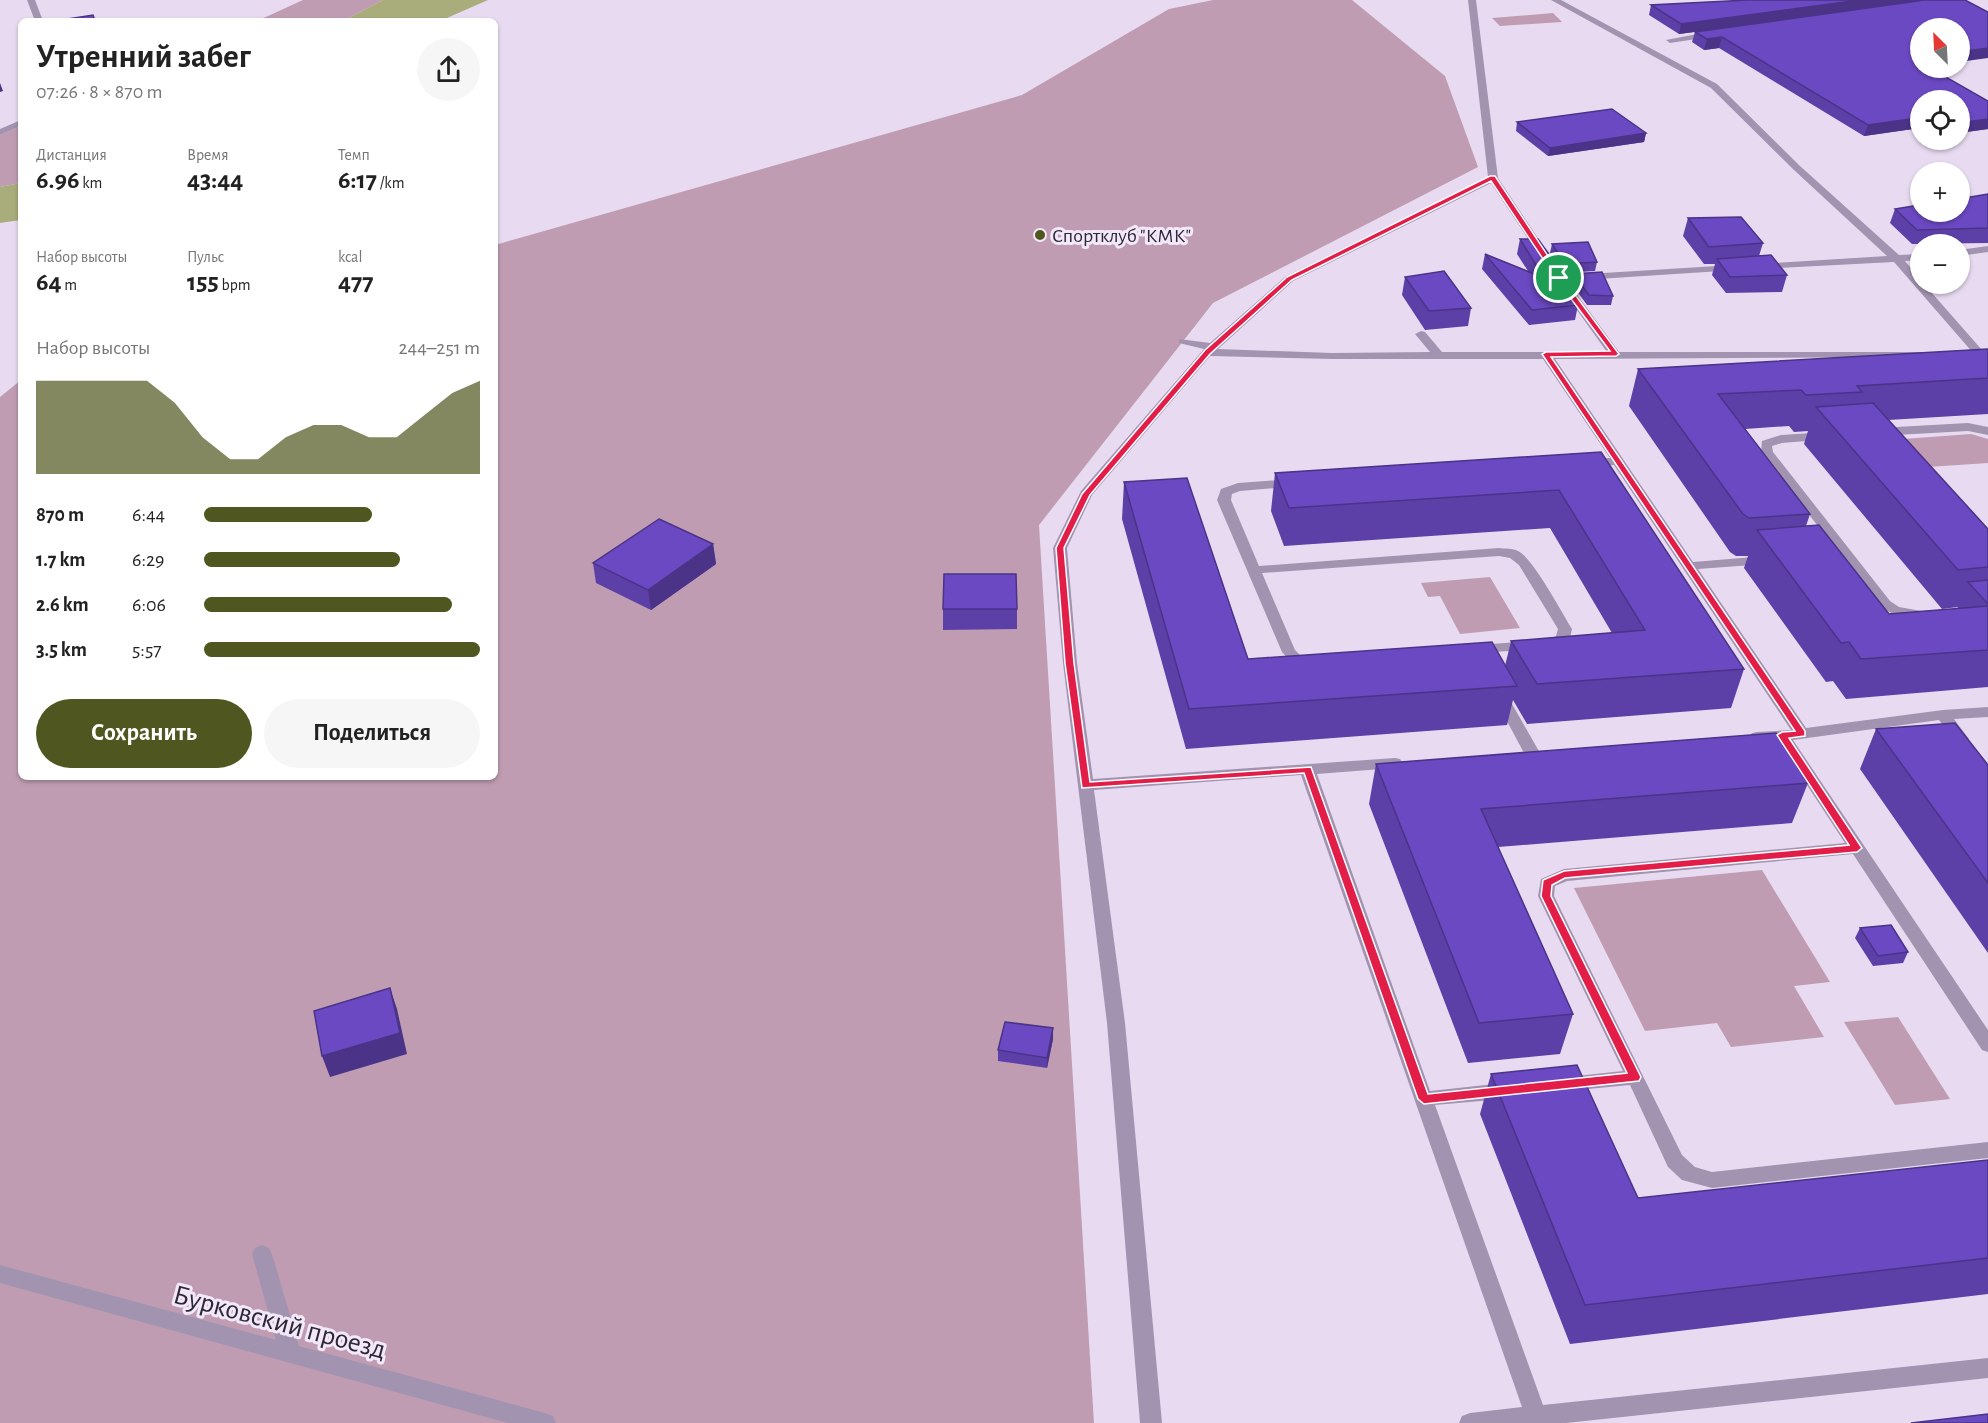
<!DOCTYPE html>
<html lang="ru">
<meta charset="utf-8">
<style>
:root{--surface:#fff;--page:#f6f6f6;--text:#222;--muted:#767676;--accent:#50561f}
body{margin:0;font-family:"Alegreya Sans",sans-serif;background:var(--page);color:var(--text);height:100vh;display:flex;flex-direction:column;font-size:22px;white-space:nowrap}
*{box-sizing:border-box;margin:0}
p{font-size:20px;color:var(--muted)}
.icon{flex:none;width:33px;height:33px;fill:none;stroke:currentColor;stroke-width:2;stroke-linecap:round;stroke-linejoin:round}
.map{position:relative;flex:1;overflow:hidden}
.details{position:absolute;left:18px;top:18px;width:480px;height:762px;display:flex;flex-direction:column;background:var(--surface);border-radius:9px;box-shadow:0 2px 4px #0004}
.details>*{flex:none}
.needle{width:39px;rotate:336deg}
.controls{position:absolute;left:1910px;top:18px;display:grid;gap:12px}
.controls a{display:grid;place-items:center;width:60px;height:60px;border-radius:50%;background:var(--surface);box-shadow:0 2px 4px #0004;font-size:30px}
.pin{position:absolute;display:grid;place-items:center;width:51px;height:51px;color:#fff;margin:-26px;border:3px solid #fff;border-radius:50%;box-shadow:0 2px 6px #0007}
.round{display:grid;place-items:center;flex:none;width:63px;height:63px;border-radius:32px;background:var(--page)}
.head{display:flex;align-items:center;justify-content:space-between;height:102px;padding:0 18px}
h1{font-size:33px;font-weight:700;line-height:45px}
.figures{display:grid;grid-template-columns:repeat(3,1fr);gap:9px;height:102px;padding:6px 18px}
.figures div{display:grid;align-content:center}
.figures b{font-size:26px;font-weight:700}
.figures small{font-size:16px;font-weight:400}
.figures p{font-size:16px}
.chart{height:168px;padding:12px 18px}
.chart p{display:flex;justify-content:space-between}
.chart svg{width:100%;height:108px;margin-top:6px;fill:var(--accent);opacity:.7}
.button{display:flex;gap:12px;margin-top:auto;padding:12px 18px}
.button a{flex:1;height:69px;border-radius:36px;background:var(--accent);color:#fff;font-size:24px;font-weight:700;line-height:69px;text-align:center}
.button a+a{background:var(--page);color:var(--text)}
ul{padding:0 18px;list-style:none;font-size:20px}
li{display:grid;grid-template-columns:96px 72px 1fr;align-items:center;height:45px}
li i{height:15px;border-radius:8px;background:var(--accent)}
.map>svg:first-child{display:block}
</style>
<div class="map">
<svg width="1988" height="1423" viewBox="0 0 1988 1423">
<rect width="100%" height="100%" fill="#e8dbf1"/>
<!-- green -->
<g fill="#bf9cb2">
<polygon points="303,0 383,0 343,21 257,21"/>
<polygon points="1213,0 1352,0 1445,76 1478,167 1213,303 1039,525 1094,1423 0,1423 0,397 21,380 21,777 495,777 495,245 1022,95 1169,9"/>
<polygon points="1553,13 1562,22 1500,26 1492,18"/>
<polygon points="21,126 21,183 0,187 0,135"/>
<polygon points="1971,434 1988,439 1988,463 1928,467 1903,439"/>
<polygon points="1490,577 1520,628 1460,634 1440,596 1428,597 1421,583"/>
<polygon points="1762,870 1830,982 1794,986 1824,1037 1731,1047 1717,1023 1645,1031 1574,888"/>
<polygon points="1898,1017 1950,1099 1895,1105 1844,1022"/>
</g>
<!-- water -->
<g fill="#a9ad7b">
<polygon points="383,0 488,0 440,21 343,21"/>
<polygon points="21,183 21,220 0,223 0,187"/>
</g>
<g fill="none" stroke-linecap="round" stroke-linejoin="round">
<!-- minor -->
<g fill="#a294b1" fill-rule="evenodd">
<polygon points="27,0 35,0 43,21 35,21"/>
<polygon points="1468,0 1476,0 1498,178 1549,255 1548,257 1540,257 1491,183 1293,281 1218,349 1332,353 1430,352 1415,334 1421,331 1425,332 1442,352 1607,352 1554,278 1555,276 1733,265 1738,268 1737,270 1567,281 1619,352 1925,352 1925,356 1921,357 1555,359 1693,562 1766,556 1773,560 1766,564 1698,569 1806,728 1943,710 1988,707 1988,717 1954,719 1969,739 1961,744 1956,743 1939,720 1793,740 1988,1030 1988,1052 1982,1050 1853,854 1567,881 1555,886 1554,896 1682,1155 1695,1167 1712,1172 1988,1142 1988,1158 1712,1188 1682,1180 1668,1167 1630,1085 1567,1091 1560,1089 1558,1084 1560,1079 1567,1077 1623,1071 1538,896 1541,879 1564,869 1845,843 1778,741 1752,741 1749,737 1752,733 1757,732 1791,730 1614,465 1587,467 1581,463 1587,459 1610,458 1543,359 1332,359 1210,356 1092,495 1067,548 1077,663 1093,779 1395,758 1400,759 1403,763 1400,767 1395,768 1317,774 1430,1091 1504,1083 1511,1086 1513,1091 1511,1096 1504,1099 1435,1105 1543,1405 1988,1358 1988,1378 1566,1423 1459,1423 1462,1416 1470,1413 1522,1407 1301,775 1094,790 1125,1023 1162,1423 1140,1423 1107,1023 1063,663 1053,548 1081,491 1204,349 1179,343 1179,339 1210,343 1285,277 1488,177"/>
<polygon points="1551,0 1561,0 1717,84 1800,166 1899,255 1920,254 1920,260 1905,261 1920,279 1920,284 1924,284 1982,350 1982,354 1974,354 1894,262 1756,269 1756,265 1760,264 1887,256 1794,170 1711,88"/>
<polygon points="1713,31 1716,32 1716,36 1670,43 1666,40"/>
<polygon points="21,120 21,126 0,135 0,129"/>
<polygon points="1988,246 1988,252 1959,256 1959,250"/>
<polygon points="1968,423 1988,427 1988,435 1968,431 1878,436 1872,432 1878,428"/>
<polygon points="1827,432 1831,433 1833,436 1831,439 1782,443 1772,446 1773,452 1890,601 1899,607 1927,612 1929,615 1927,618 1895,615 1880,607 1761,452 1762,441 1781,435"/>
<path d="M 1293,479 L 1299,483 L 1298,486 L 1240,491 L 1232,494 L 1231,500 L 1259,566 L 1499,548 C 1505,549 1513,548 1518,551 C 1533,558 1562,613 1572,629 L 1570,638 L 1551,649 L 1471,653 L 1469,650 L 1476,645 L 1548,640 L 1556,636 L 1558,629 L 1519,565 L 1510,558 L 1499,556 L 1262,573 L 1295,650 L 1302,657 L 1315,660 L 1317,663 L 1310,668 L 1292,663 L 1282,652 L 1217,500 L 1221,489 L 1238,483 Z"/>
<polygon points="1500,690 1507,695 1540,753 1537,757 1527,757 1524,753 1493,695"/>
<polygon points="262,1245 269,1248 272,1254 299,1346 545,1413 553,1416 556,1423 508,1423 0,1283 0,1265 276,1340 252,1254 255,1248"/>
</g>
</g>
<!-- wall -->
<g fill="#5c3fa7" fill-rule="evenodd">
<polygon points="1731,0 1965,0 1920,68 1988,101 1988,129 1959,133 1920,100 1920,133 1913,129 1864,136 1719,48 1704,50 1692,42 1695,32 1805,17 1679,34 1649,15 1651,5 1732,1"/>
<polygon points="1517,122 1646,133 1644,142 1548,156 1516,131"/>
<polygon points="1988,194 1988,243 1912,244 1890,223 1895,209"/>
<polygon points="1688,218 1763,243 1759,256 1787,275 1782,292 1726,293 1712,275 1715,264 1704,264 1683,236"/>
<polygon points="1520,239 1574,289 1572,298 1578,305 1575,320 1529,325 1482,269 1485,254 1528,271 1517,254"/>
<polygon points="1552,244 1597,262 1595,271 1563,273 1550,253"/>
<polygon points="1573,274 1613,296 1611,305 1587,305 1571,283"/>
<polygon points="1405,277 1471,308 1468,326 1425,330 1402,295"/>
<path d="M 1988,349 L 1988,414 L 1888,420 L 1988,529 L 1988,687 L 1846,699 L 1833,681 L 1826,682 L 1744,568 L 1748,556 L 1736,556 L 1730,552 L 1629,406 L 1638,369 ZM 1789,426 L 1794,432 L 1808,431 L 1804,444 L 1942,609 L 1958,607 L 1957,609 L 1889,614 L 1806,526 L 1810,514 L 1745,429 Z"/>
<polygon points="1601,452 1744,669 1731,708 1527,724 1513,700 1507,725 1186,749 1122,519 1124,482 1248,659 1505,666 1511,641 1612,633 1550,528 1284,546 1271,511 1275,473"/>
<polygon points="713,544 716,564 651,610 596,583 593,563"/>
<polygon points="943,609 1017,609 1017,629 943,630"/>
<polygon points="1876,729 1988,765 1988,953 1860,769"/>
<polygon points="1376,764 1808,783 1792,823 1498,847 1573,1014 1560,1054 1468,1063 1369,804"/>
<polygon points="1860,928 1908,952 1903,963 1873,966 1855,938"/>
<polygon points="1053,1039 1047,1068 998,1061 998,1050"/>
<polygon points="1491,1074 1638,1198 1988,1160 1988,1294 1570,1344 1480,1114"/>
</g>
<!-- shaded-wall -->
<g fill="#4b3388">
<polygon points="1860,0 1928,0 1679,34 1681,24"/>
<polygon points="1722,37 1719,48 1704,50 1707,39"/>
<polygon points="1988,48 1988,58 1959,62 1959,52"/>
<polygon points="0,83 3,91 0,92"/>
<polygon points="1917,118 1913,129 1864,136 1868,125"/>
<polygon points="1988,119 1988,129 1959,133 1959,123"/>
<polygon points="1646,133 1644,142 1548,156 1550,148"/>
<polygon points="713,544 716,564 651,610 648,590"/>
<polygon points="390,988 397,1009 407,1054 330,1077 322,1056"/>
<polygon points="1053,1028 1053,1039 1047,1068 1047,1058"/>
</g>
<!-- building -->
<g fill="#6b49c2" stroke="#4b3388" stroke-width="1.5">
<polygon points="1748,0 1860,0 1681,24 1651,5"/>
<polygon points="1925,0 1965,0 1988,12 1988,48 1959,52 1959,28 1920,28 1920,58 1915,58 1920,62 1920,68 1930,68 1988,101 1988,119 1959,123 1959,100 1920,100 1920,120 1917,118 1868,125 1722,37 1707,39 1695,32"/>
<polygon points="93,15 95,21 62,21 61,20"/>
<polygon points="1612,109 1646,133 1550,148 1517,122"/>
<polygon points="1988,194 1988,228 1917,230 1895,209 1920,205 1920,212 1959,212 1959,199"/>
<polygon points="1741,217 1763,243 1709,247 1688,218"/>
<polygon points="1520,239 1538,239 1574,289 1564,289 1578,305 1532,310 1485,254 1544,278"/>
<polygon points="1588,242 1597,262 1565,264 1552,244"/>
<polygon points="1771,255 1787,275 1730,277 1717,259"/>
<polygon points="1444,271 1471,308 1429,311 1405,277"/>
<polygon points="1602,272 1613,296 1589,295 1573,274"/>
<polygon points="1988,349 1988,378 1857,386 1862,392 1806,395 1801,390 1718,394 1810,514 1749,518 1743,514 1638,369"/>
<polygon points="1873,403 1988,529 1988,567 1958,570 1816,407"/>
<polygon points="1601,452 1744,669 1537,684 1511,641 1645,630 1559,490 1289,508 1275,473"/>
<polygon points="1187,478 1248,659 1492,642 1517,686 1189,709 1124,482"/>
<polygon points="659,519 713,544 648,590 593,563"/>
<polygon points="1819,525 1889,614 1988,606 1988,650 1861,659 1849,642 1841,643 1757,530"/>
<polygon points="944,574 1016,574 1017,609 943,609"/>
<polygon points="1988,580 1988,604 1968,582"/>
<polygon points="1955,723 1988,765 1988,883 1876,729"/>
<polygon points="1776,733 1808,783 1481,809 1573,1014 1479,1023 1376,764"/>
<polygon points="1891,925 1908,952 1878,956 1860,928"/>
<polygon points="390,988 400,1033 322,1056 314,1011"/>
<polygon points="1005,1022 1053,1028 1047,1058 998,1050"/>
<polygon points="1577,1065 1638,1198 1988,1160 1988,1258 1585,1305 1491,1074"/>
<polygon points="1988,1414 1988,1423 1911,1423"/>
</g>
<!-- route -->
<path fill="#e11d48" stroke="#fff" stroke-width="1.5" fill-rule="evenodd" d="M 1490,176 L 1495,176 L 1562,277 L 1619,354 L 1616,356 L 1551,357 L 1805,731 L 1805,736 L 1789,738 L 1862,848 L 1857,852 L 1565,878 L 1552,885 L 1551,896 L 1641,1077 L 1639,1081 L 1424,1104 L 1418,1099 L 1304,773 L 1082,788 L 1065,663 L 1056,548 L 1082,494 L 1205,350 L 1287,277 ZM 1491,181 L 1557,280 L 1610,351 L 1546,352 L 1542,354 L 1795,731 L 1782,732 L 1777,735 L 1849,845 L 1564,871 L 1543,880 L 1541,896 L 1627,1073 L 1428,1094 L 1311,767 L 1090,782 L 1074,663 L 1064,548 L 1090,495 L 1210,354 L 1292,280 Z"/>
<!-- markers -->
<circle fill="#50561f" stroke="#f2e8f9" stroke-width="2" cx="1040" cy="235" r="6"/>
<g text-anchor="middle" stroke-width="6" stroke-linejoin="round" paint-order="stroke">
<!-- far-poi labels -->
<g font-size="20" fill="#2d2836" stroke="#f2e8f9" text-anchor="start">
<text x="1052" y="242">Спортклуб "КМК"</text>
</g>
<!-- near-street labels -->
<g font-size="28" fill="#2d2836" stroke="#f2e8f9">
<text transform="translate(280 1321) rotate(15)" y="10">Бурковский проезд</text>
</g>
</g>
</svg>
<div class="controls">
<a><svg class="needle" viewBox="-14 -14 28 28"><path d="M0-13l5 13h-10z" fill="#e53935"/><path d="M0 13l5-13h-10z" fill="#767676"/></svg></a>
<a><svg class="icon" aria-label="locate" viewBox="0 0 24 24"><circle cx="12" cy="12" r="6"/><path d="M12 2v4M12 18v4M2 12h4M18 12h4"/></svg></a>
<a>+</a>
<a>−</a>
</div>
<div class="pin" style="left:1559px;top:278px;background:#1e9e55"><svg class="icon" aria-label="arrive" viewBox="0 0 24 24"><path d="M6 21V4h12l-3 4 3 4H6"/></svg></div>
<section class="details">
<div class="head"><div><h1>Утренний забег</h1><p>07:26 · 8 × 870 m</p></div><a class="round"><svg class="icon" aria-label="share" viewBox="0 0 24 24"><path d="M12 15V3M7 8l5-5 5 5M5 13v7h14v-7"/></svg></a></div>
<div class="figures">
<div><p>Дистанция</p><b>6.96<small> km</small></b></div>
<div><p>Время</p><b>43:44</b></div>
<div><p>Темп</p><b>6:17<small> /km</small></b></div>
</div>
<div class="figures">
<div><p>Набор высоты</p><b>64<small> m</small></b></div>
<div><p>Пульс</p><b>155<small> bpm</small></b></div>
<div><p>kcal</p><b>477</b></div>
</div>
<div class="chart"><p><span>Набор высоты</span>244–251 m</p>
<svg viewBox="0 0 160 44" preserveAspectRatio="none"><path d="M0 44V6L10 6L20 6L30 6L40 6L50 15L60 29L70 38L80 38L90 29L100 24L110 24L120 29L130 29L140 20L150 11L160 6V44z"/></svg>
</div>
<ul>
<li><b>870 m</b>6:44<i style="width:61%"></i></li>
<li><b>1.7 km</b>6:29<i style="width:71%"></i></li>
<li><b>2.6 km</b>6:06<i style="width:90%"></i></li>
<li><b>3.5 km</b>5:57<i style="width:100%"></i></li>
</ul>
<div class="button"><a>Сохранить</a><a>Поделиться</a></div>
</section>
</div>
